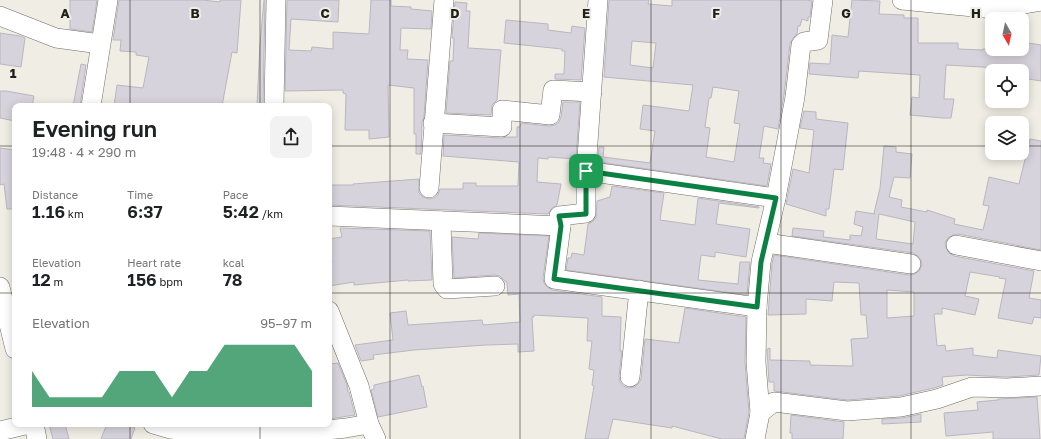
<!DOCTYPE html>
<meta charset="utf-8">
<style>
:root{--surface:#fff;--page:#f2f2f2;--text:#202124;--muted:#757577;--accent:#0b8043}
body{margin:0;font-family:"Golos Text",sans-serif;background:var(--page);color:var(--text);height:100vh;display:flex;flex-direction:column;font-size:15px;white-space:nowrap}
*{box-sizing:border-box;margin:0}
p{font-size:13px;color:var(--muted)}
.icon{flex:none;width:22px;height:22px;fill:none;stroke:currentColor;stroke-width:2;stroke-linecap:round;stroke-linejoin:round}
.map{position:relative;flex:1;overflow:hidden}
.panel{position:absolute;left:12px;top:103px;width:320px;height:324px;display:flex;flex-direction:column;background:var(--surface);border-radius:8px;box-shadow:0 2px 10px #0003}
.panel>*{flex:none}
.needle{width:26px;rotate:171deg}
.fabs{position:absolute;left:985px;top:12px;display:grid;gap:8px}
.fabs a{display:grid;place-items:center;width:44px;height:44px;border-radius:8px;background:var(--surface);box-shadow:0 2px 10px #0003;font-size:20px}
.pin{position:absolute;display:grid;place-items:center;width:34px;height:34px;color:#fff;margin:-17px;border-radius:8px;box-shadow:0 2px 6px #0006}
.round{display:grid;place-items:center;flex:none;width:42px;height:42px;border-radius:8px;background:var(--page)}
.headline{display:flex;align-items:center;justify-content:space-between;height:68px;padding:0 20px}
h1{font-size:22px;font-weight:600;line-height:30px}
.figures{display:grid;grid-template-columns:repeat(3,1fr);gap:6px;height:68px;padding:4px 20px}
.figures div{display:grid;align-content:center}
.figures b{font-size:17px;font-weight:600}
.figures small{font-size:11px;font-weight:400}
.figures p{font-size:11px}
.chart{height:112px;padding:8px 20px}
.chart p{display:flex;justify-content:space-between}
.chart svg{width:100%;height:72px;margin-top:4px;fill:var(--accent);opacity:.7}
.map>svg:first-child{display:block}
</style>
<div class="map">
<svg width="1041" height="439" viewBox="0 0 1041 439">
<rect width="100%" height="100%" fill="#f0ede4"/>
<!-- building -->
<g fill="#d6d3dc" stroke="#bab6bf" fill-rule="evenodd">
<polygon points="70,0 97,0 92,32 70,29"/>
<polygon points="119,0 203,0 220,2 220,0 241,0 237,53 232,52 222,106 114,106 117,85 143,88 149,57 136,55 136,52 120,51 121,40 113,40"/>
<polygon points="264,0 265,0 263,106 257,106 260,44"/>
<polygon points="287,0 339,0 338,22 291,19 289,50 311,51 312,47 333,49 333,32 369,34 371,0 391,0 391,6 411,7 411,9 432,11 431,29 401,28 400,50 408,50 407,59 428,60 424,117 422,122 421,154 416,154 416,134 414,134 414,88 388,85 389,137 369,139 369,130 345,130 346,94 343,93 343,90 285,91"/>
<path d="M 609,0 L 649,0 L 648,4 L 672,6 L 672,0 L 806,0 L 812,1 L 810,17 L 808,17 L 808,21 L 802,19 L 800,26 L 798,26 L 797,34 L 793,38 L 790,44 L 784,95 L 778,129 L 764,126 L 759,158 L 764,158 L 763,163 L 771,164 L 767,186 L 598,162 L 599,147 L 604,147 L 603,157 L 650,163 L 655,131 L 640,129 L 643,105 L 689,111 L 693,85 L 604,77 ZM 632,41 L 656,43 L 653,68 L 630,65 ZM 713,87 L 739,91 L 734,123 L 740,124 L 734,162 L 706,157 L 710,128 L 705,127 L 709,98 L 711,98 Z"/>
<polygon points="852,0 880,1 879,14 904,15 904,18 918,18 918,43 958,43 958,49 983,50 983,49 1022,49 1022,42 1041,45 1041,81 1022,78 1022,71 999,71 1000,68 946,65 944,99 954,99 951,118 942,118 910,115 912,97 919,98 920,75 859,71 858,78 809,74 810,63 830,64 832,35 848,37"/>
<polygon points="455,2 467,3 466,11 470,11 468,48 501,50 497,100 492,105 491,115 446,113 450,61 453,61 454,38 452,38"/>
<polygon points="506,20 548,24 548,30 571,33 572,26 585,28 581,80 555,79 555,74 564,74 565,51 562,51 562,49 504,43"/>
<polygon points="0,33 20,36 25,38 21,67 0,64"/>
<polygon points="81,64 86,65 80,106 73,106"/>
<polygon points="0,91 6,91 34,96 32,106 15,106 15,121 0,118"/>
<polygon points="563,102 580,102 576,159 548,157 548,159 538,158 537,182 561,184 557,205 552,208 548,214 329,205 329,185 354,185 353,184 419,179 419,193 423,197 429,199 434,198 438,195 440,189 463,189 463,183 476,183 476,186 518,186 519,162 443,156 444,135 501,138 507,137 517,137 517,127 520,127 521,123 549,126 555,125 559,122 561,117"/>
<polygon points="804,111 816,112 816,119 848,123 843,170 834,169 829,209 826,209 826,216 786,204 793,169 809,173 814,130 800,128"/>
<path d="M 1030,139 L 1041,141 L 1041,250 L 958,234 L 953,235 L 948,238 L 945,243 L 946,248 L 949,253 L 954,256 L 1034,271 L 1029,298 L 1041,300 L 1041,318 L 1034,317 L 1032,324 L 998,318 L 1006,279 L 999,278 L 1000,277 L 970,272 L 965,296 L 979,299 L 975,315 L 942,308 L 942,314 L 934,314 L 937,346 L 945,345 L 946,351 L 973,348 L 973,355 L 997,358 L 998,350 L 1041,356 L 1039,375 L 1007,377 L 966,375 L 942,377 L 943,385 L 934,388 L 899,396 L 847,400 L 774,391 L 774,382 L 769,382 L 767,349 L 770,348 L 770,360 L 810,361 L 810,365 L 853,366 L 851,339 L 868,338 L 866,315 L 861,315 L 859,283 L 834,282 L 832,301 L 806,299 L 806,314 L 768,315 L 772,264 L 774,255 L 909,275 L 915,274 L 919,271 L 922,265 L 921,260 L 918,256 L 913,253 L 792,236 L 793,228 L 824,231 L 823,237 L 850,240 L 850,235 L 861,236 L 863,227 L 854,224 L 856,211 L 875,214 L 874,213 L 880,188 L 884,146 L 896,147 L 896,152 L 912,154 L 910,178 L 894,177 L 889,197 L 902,200 L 901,207 L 927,212 L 927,210 L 955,219 L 954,224 L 983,230 L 989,206 L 983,205 L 989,177 L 1019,184 ZM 879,214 L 915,222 L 913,244 L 876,239 ZM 887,290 L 914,292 L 914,316 L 887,318 Z"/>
<polygon points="0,148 15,150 15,209 7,209 4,184 0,185"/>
<polygon points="612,186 664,193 660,220 695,225 698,198 759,207 759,208 719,203 716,224 750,229 746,257 715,252 715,257 701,255 698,280 738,284 740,262 750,262 747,295 566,270 568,258 571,258 572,253 584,255 588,224 592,222 596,218 597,201 610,197"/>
<polygon points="340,228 430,231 432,280 408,281 408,280 354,285 354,282 329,286 329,264 332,263 329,239 342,237"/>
<polygon points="479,233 549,236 543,278 544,283 547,287 552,290 602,297 602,316 621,317 620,351 622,351 619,376 620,382 623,386 628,388 635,387 639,383 641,379 645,339 679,343 685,308 746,317 745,363 749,412 744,439 722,439 672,426 672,428 613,419 608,439 585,439 594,386 592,385 594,370 589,369 592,341 587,341 588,318 534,315 534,317 532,317 534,351 518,352 518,344 486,345 414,350 373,355 374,359 361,361 355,345 393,340 390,313 406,311 408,325 482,320 483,325 520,322 519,294 508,295 507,282 505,281 500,276 494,275 454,278 452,237 478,239"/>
<polygon points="338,363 347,385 348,392 349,392 355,415 329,419 329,364"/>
<polygon points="419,375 422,387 423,386 427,407 378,417 371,390 374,389 374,385"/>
<polygon points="1037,397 1040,439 993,439 993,432 946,436 944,413 978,410 977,402 998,400 998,399"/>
<polygon points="921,414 921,422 882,424 882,419 902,418"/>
<polygon points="791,415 844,422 843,439 792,439 792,433 790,433"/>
<polygon points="49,424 65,424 69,439 53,439"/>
<polygon points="107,424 125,424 135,428 131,439 101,439"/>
</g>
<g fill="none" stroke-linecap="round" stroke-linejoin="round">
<defs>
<g id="minor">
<polyline points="598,0 586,171 586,213 559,216 561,226 554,279 757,307"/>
<polyline points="902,0 994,9 1041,1"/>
<polyline points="0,16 56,38 100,44"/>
<polyline points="91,106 108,0"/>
<polyline points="274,106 276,0"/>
<polyline points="433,123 502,127 502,110 550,115 553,90 592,92"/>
<polyline points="586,171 776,198"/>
<polyline points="429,188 444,0"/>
<polyline points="329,216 561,226"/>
<polyline points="441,221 443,284 447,289 495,286"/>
<polyline points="766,243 911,264"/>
<polyline points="956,245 1041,261"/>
<polyline points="0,287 15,349"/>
<polyline points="329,311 359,386 369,424 376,439"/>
<polyline points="630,377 639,290"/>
<polyline points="760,413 774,402 847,411 901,407 937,399 972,387 1007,388 1041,386"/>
<polyline points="34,424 37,439"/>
<polyline points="153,424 170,429 206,433 247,433 271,436 346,428 369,424"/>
<polyline points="0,431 29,424"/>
<polyline points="755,439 760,413 756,362 757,307 761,262 776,198 795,97 801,45 804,42 818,40 823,0"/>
</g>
</defs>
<!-- minor casing -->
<use href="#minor" stroke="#6f6d65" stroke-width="20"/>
<!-- minor -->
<use href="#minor" stroke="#fff" stroke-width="19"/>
</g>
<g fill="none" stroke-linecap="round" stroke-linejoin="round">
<defs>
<polygon id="route" points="586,171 776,198 761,262 757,307 554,279 561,226 559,216 586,214"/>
</defs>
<!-- route casing -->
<use href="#route" stroke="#fff" stroke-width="8"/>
<!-- route -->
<use href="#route" stroke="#0b8043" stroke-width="5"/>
</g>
<!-- grid -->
<path fill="none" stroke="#20201c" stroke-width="1" stroke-opacity="0.55" d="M 130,0 L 130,106M 260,0 L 260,106M 390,0 L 390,439M 520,0 L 520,439M 651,0 L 651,439M 781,0 L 781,439M 911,0 L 911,439M 0,146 L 15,146M 329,146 L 992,146M 1022,146 L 1041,146M 0,293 L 15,293M 329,293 L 1041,293M 130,424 L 130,439M 260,424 L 260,439"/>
<g font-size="13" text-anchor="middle" font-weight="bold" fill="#20201c" stroke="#f0ede4" stroke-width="4" stroke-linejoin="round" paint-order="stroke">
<text x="65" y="18">A</text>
<text x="195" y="18">B</text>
<text x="325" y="18">C</text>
<text x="455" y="18">D</text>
<text x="586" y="18">E</text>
<text x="716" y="18">F</text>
<text x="846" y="18">G</text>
<text x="976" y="18">H</text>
<text x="13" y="78">1</text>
</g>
</svg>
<div class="fabs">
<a><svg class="needle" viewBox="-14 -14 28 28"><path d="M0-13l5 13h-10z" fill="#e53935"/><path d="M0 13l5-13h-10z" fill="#757577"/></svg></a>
<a><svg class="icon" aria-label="locate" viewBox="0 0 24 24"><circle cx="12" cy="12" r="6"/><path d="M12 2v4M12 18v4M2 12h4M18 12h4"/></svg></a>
<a><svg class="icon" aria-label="layers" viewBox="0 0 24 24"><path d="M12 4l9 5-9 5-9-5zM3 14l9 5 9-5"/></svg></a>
</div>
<div class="pin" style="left:586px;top:171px;background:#1e9e55"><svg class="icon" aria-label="arrive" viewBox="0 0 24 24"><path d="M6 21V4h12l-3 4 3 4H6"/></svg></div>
<section class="panel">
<div class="headline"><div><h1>Evening run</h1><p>19:48 · 4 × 290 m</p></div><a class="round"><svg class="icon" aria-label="share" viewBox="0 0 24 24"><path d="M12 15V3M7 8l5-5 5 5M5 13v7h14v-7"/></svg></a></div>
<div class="figures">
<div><p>Distance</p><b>1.16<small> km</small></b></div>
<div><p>Time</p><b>6:37</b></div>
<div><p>Pace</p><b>5:42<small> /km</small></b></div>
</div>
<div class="figures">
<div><p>Elevation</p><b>12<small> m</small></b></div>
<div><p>Heart rate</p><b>156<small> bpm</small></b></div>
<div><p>kcal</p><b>78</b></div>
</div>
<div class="chart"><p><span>Elevation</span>95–97 m</p>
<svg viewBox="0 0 160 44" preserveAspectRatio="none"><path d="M0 44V22L10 38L20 38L30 38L40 38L50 22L60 22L70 22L80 38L90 22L100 22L110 6L120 6L130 6L140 6L150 6L160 22V44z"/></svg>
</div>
</section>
</div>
